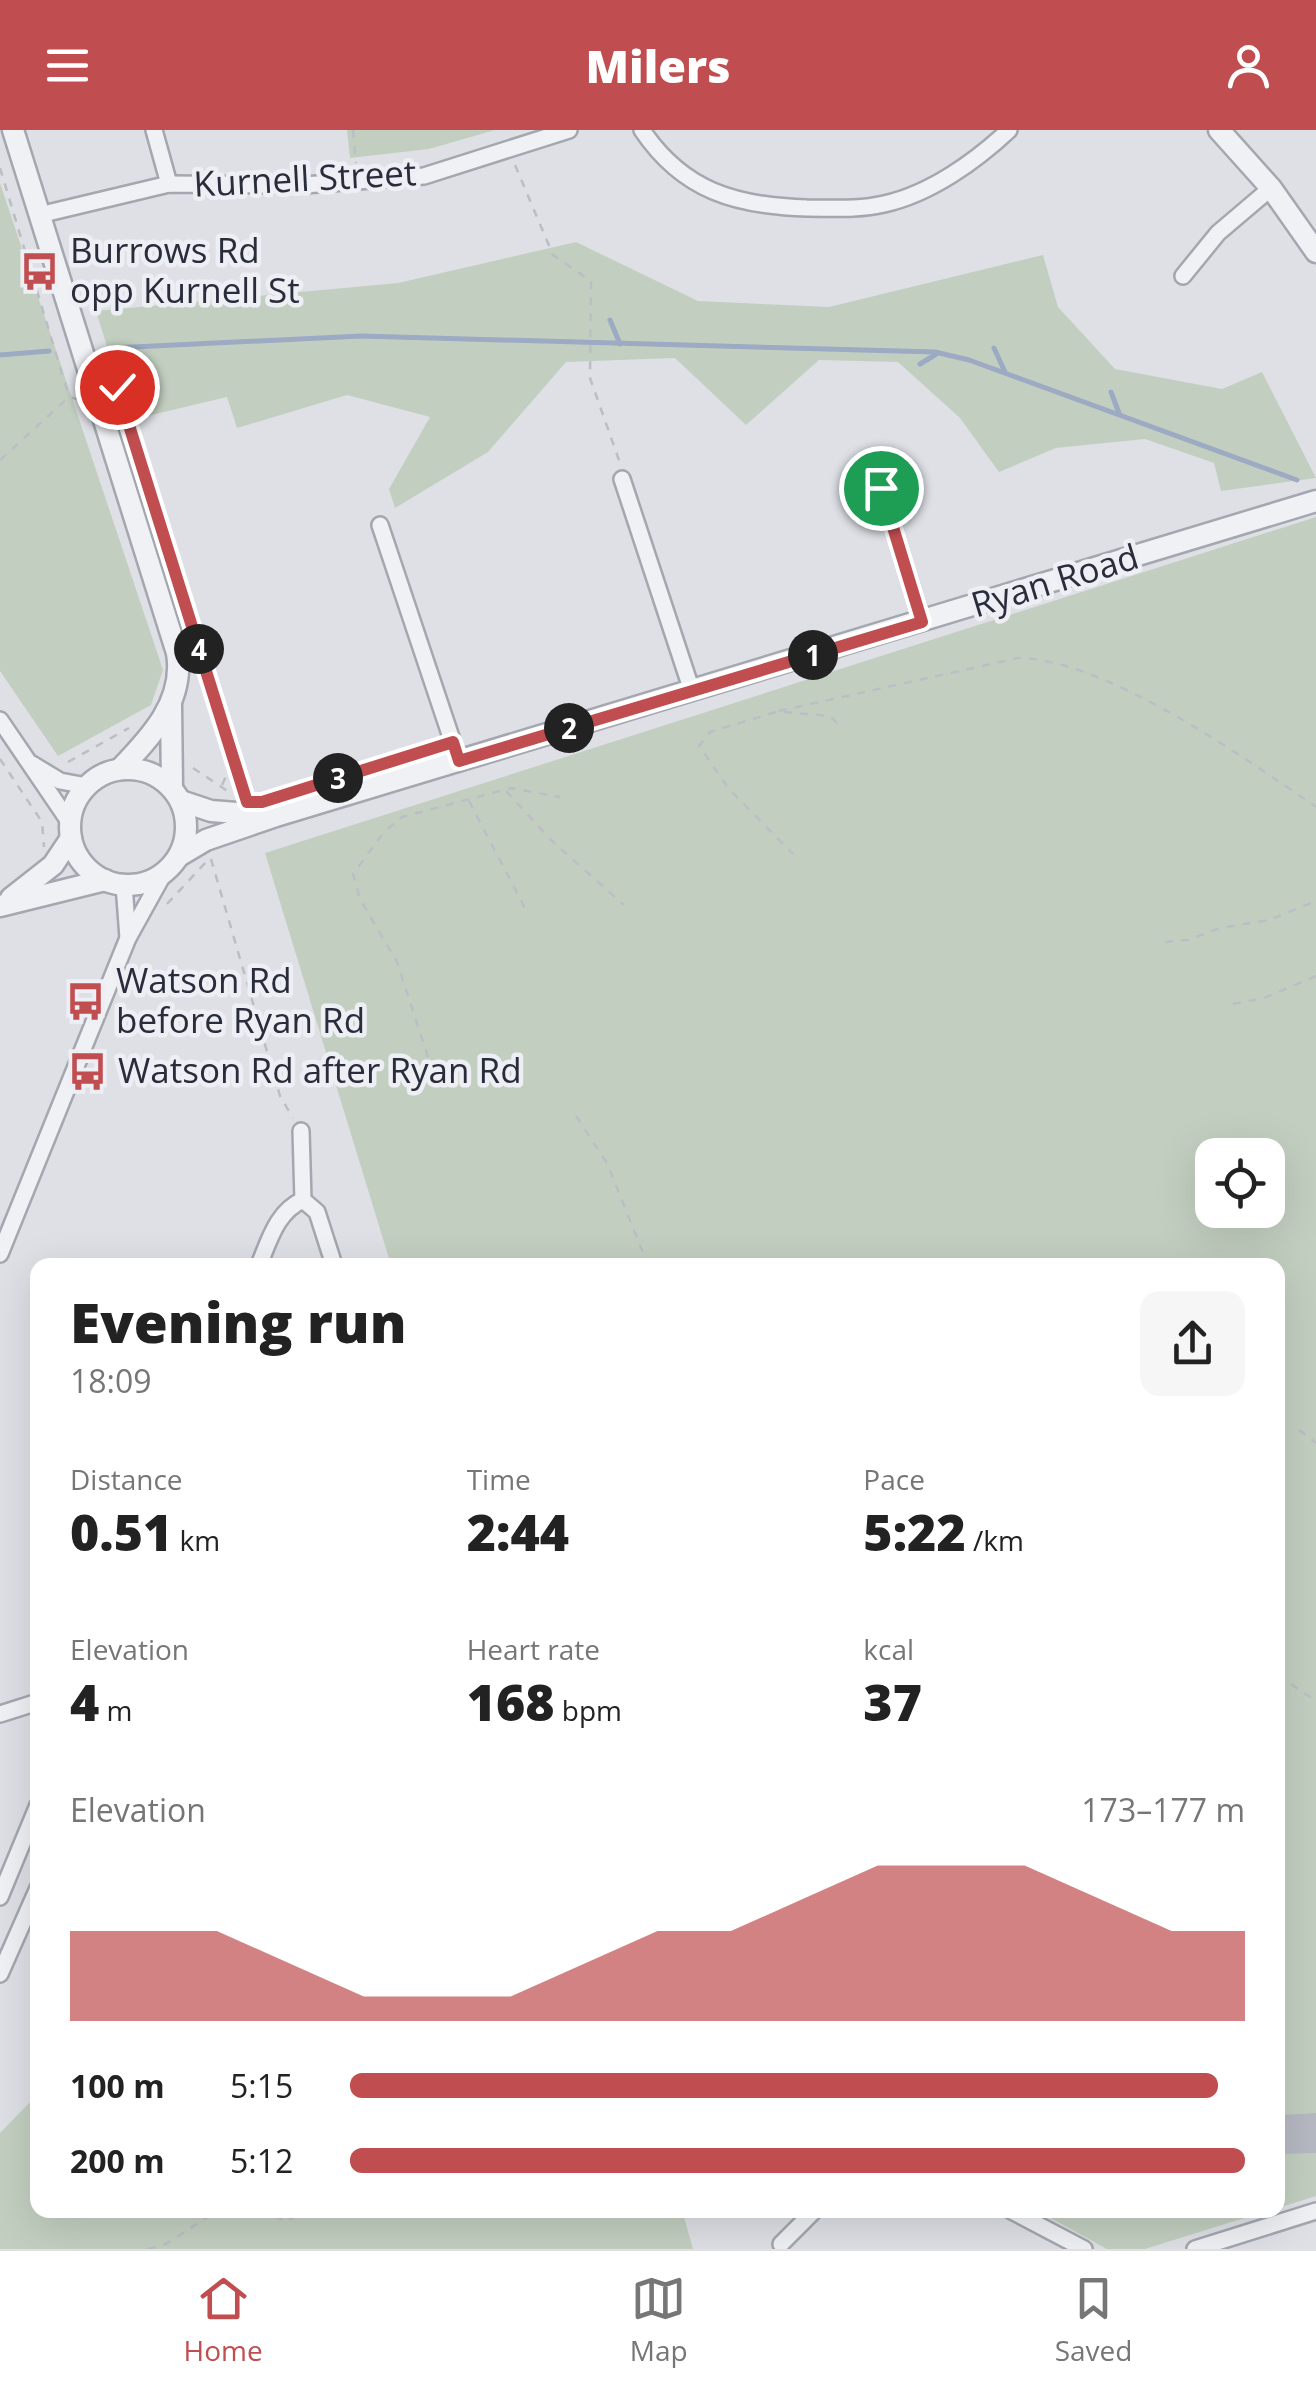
<!DOCTYPE html>
<meta charset="utf-8">
<style>
:root{--surface:#fff;--page:#f6f6f6;--text:#222;--muted:#767676;--line:#e0e0e0;--accent:#c04e50}
body{margin:0;font-family:"Open Sans",sans-serif;background:var(--page);color:var(--text);height:100vh;display:flex;flex-direction:column;font-size:38px;white-space:nowrap}
*{box-sizing:border-box;margin:0}
p{font-size:32px;color:var(--muted)}
.icon{flex:none;width:55px;height:55px;fill:none;stroke:currentColor;stroke-width:2;stroke-linecap:round;stroke-linejoin:round}
.map{position:relative;flex:1;overflow:hidden}
.sheet{position:absolute;left:30px;top:1128px;width:1255px;height:960px;display:flex;flex-direction:column;background:var(--surface);border-radius:20px;box-shadow:0 10px 40px #0002}
.sheet>*{flex:none}
.tools{position:absolute;left:1195px;top:1008px;display:grid;gap:20px}
.tools a{display:grid;place-items:center;width:90px;height:90px;border-radius:20px;background:var(--surface);box-shadow:0 10px 40px #0002;font-size:50px}
.pin{position:absolute;display:grid;place-items:center;width:85px;height:85px;color:#fff;margin:-42px;border:5px solid #fff;border-radius:50%;box-shadow:0 2px 10px #0007}
.km{position:absolute;width:50px;height:50px;margin:-25px;border-radius:50%;background:#222;color:#fff;font-size:28px;line-height:50px;text-align:center}
.round{display:grid;place-items:center;flex:none;width:105px;height:105px;border-radius:20px;background:var(--page)}
.headline{display:flex;align-items:center;justify-content:space-between;height:170px;padding:0 40px}
h1{font-size:55px;font-weight:800;line-height:75px}
.metrics{display:grid;grid-template-columns:repeat(3,1fr);gap:15px;height:170px;padding:10px 40px}
.metrics div{display:grid;align-content:center}
.metrics b{font-size:50px;font-weight:800}
.metrics small{font-size:28px;font-weight:400}
.metrics p{font-size:28px}
.chart{height:280px;padding:20px 40px}
.chart p{display:flex;justify-content:space-between}
.chart svg{width:100%;height:180px;margin-top:10px;fill:var(--accent);opacity:.7}
ul{padding:0 40px;list-style:none;font-size:32px}
li{display:grid;grid-template-columns:160px 120px 1fr;align-items:center;height:75px}
li i{height:25px;border-radius:12px;background:var(--accent)}
header{display:flex;justify-content:space-between;align-items:center;height:130px;padding:0 40px;background:var(--accent);color:#fff;font-size:45px;font-weight:800}
.dock{display:flex;justify-content:space-around;align-items:center;height:140px;border-top:2px solid var(--line);background:var(--surface);font-size:28px;color:var(--muted)}
.dock a{display:grid;justify-items:center;gap:5px}
.dock .current{color:var(--accent)}
.map>svg:first-child{display:block}
</style>
<header><svg class="icon" aria-label="menu" viewBox="0 0 24 24"><path d="M4 6h16M4 12h16M4 18h16"/></svg>Milers<svg class="icon" aria-label="person" viewBox="0 0 24 24"><circle cx="12" cy="8" r="4"/><path d="M4 21q1-7 8-7t8 7"/></svg></header>
<div class="map">
<svg width="1316" height="2119" viewBox="0 0 1316 2119">
<rect width="100%" height="100%" fill="#dee0e6"/>
<!-- green -->
<g fill="#c2cfc0" fill-rule="evenodd">
<polygon points="347,0 495,0 429,19 350,28"/>
<polygon points="0,53 163,540 151,575 58,626 0,541"/>
<polygon points="576,112 698,171 829,177 1043,125 1058,177 1115,239 1222,259 1262,242 1316,348 1221,361 1214,333 1145,309 1056,318 999,342 960,288 898,232 819,230 746,295 675,228 566,232 488,322 395,378 389,359 430,287 347,265 237,298 227,267 130,290 96,181 398,153"/>
<path d="M 1316,387 L 1316,2066 L 1278,2078 L 1278,1135 L 391,1135 L 265,723 ZM 1212,1025 L 1268,1025 L 1268,1080 L 1212,1080 Z"/>
<polygon points="37,1965 38,2080 682,2080 693,2119 0,2119 0,2003"/>
<polygon points="1036,2080 1270,2080 1145,2119 1107,2119"/>
</g>
<g fill="none" stroke-linecap="round" stroke-linejoin="round">
<!-- stream -->
<g stroke="#9caac3" stroke-width="5">
<polyline points="610,190 620,214"/>
<polyline points="112,218 361,206 935,222 969,230 1297,350"/>
<polyline points="994,218 1005,242"/>
<polyline points="0,225 49,221"/>
<polyline points="920,234 938,223"/>
<polyline points="1111,262 1119,283"/>
</g>
</g>
<!-- building -->
<polygon fill="#b6b9c2" points="1316,1983 1316,2023 1278,2024 1280,1985"/>
<g fill="none" stroke-linecap="round" stroke-linejoin="round">
<defs>
<g id="minor">
<polyline points="154,0 169,54"/>
<path d="M 642,0 C 683,61 736,76 807,78 C 833,78 859,80 884,74 C 930,64 976,31 1009,0"/>
<polyline points="39,85 169,54 304,55 424,46 569,0"/>
<polyline points="1183,146 1218,103 1271,58"/>
<polyline points="622,349 692,561"/>
<polyline points="881,358 922,492"/>
<polyline points="380,395 459,631"/>
<polyline points="0,590 70,693"/>
<polyline points="32,634 60,651 87,656"/>
<polyline points="124,755 128,808"/>
<polyline points="301,1001 303,1070 317,1082 334,1135"/>
<polyline points="0,1124 128,808 164,743"/>
<path d="M 259,1135 C 269,1111 277,1081 303,1070"/>
<polyline points="0,1584 38,1572"/>
<polyline points="0,1767 38,1675"/>
<polyline points="0,1844 38,1758"/>
<polyline points="1010,2080 1084,2119"/>
<polyline points="781,2114 815,2080"/>
<polyline points="1195,2119 1316,2081"/>
</g>
<g id="tertiary">
<path d="M 13,0 L 177,523 C 185,571 151,607 120,639"/>
<polyline points="1219,0 1271,58 1316,122"/>
<polyline points="171,575 172,658"/>
<circle cx="128" cy="697" r="58"/>
<polyline points="181,671 211,681 262,685"/>
<polyline points="179,726 206,710 276,686 1316,371"/>
<polyline points="11,768 53,735 71,708"/>
<polyline points="0,776 105,750"/>
</g>
</defs>
<!-- minor casing -->
<use href="#minor" stroke="#a4a7af" stroke-width="20"/>
<!-- tertiary casing -->
<use href="#tertiary" stroke="#a4a7af" stroke-width="25"/>
<!-- path -->
<g stroke="#bcbec5" stroke-width="2.5" stroke-dasharray="8 8" stroke-linecap="butt">
<polyline points="353,0 356,33"/>
<polyline points="515,35 553,125 591,151 590,248 620,333"/>
<polyline points="0,38 69,267"/>
<polyline points="117,257 245,666"/>
<polyline points="0,330 69,267 77,269"/>
<path d="M 779,581 L 1018,528 C 1105,529 1242,626 1316,677"/>
<polyline points="776,582 710,602 699,616 729,659 793,724"/>
<polyline points="784,582 830,586 840,596"/>
<polyline points="0,629 42,692 44,717"/>
<polyline points="68,632 129,598"/>
<polyline points="193,638 232,664"/>
<polyline points="222,655 233,631"/>
<polyline points="506,661 552,711 624,775"/>
<polyline points="469,671 527,782"/>
<polyline points="211,729 280,966 293,988"/>
<polyline points="167,774 206,732"/>
<polyline points="1165,812 1188,810 1220,798 1269,790 1316,771"/>
<polyline points="1233,874 1264,868 1316,846"/>
<polyline points="428,927 397,832 360,769 353,744 384,702 402,687 511,658 560,667"/>
<polyline points="576,986 607,1033 648,1135"/>
<polyline points="1299,1300 1316,1313"/>
<polyline points="1278,1370 1280,1394"/>
<polyline points="1291,1554 1316,1571"/>
<polyline points="260,2080 286,2091 306,2080"/>
<polyline points="148,2119 166,2114 218,2080"/>
</g>
<!-- minor -->
<use href="#minor" stroke="#f0f1f5" stroke-width="15"/>
<!-- tertiary -->
<use href="#tertiary" stroke="#f0f1f5" stroke-width="20"/>
</g>
<g fill="none" stroke-linecap="round" stroke-linejoin="round">
<defs>
<polyline id="route" points="117,257 247,672 262,672 453,612 459,631 922,492 881,358"/>
</defs>
<!-- route casing -->
<use href="#route" stroke="#fff" stroke-width="20"/>
<!-- route -->
<use href="#route" stroke="#c04e50" stroke-width="12"/>
</g>
<!-- icons -->
<defs>
<symbol id="bus-bare" viewBox="-9 -9 18 18"><path d="M-5-6H5V4H4V6H2V4H-2V6H-4V4H-5ZM-3.5-4V0h7V-4ZM-3.5 1.2v1.5H-2V1.2ZM2 1.2v1.5H3.5V1.2Z" fill="#c04e50" stroke="#edeff4" stroke-width="2.5" paint-order="stroke"/></symbol>
</defs>
<g fill-rule="evenodd">
<use href="#bus-bare" x="12" y="114" width="55" height="55"/>
<use href="#bus-bare" x="58" y="844" width="55" height="55"/>
<use href="#bus-bare" x="60" y="914" width="55" height="55"/>
</g>
<g text-anchor="middle" stroke-width="9" stroke-linejoin="round" paint-order="stroke">
<!-- street labels -->
<g font-size="35" fill="#292d3b" stroke="#edeff4">
<text transform="translate(305 49) rotate(-3)" y="12">Kurnell Street</text>
<text transform="translate(1055 451) rotate(-17)" y="12">Ryan Road</text>
</g>
<!-- poi labels -->
<g font-size="35" fill="#292d3b" stroke="#edeff4" text-anchor="start">
<text x="70" y="133">Burrows Rd<tspan x="70" dy="40">opp Kurnell St</tspan></text>
<text x="116" y="863">Watson Rd<tspan x="116" dy="40">before Ryan Rd</tspan></text>
<text x="118" y="953">Watson Rd after Ryan Rd</text>
</g>
</g>
</svg>
<div class="tools">
<a><svg class="icon" aria-label="locate" viewBox="0 0 24 24"><circle cx="12" cy="12" r="6"/><path d="M12 2v4M12 18v4M2 12h4M18 12h4"/></svg></a>
</div>
<div class="pin" style="left:881px;top:358px;background:#1e9e55"><svg class="icon" aria-label="arrive" viewBox="0 0 24 24"><path d="M6 21V4h12l-3 4 3 4H6"/></svg></div>
<div class="pin" style="left:117px;top:257px;background:#d93025"><svg class="icon" aria-label="check" viewBox="0 0 24 24"><path d="M5 12l5 5 9-10"/></svg></div>
<b class="km" style="left:813px;top:525px">1</b>
<b class="km" style="left:569px;top:598px">2</b>
<b class="km" style="left:338px;top:648px">3</b>
<b class="km" style="left:199px;top:519px">4</b>
<section class="sheet">
<div class="headline"><div><h1>Evening run</h1><p>18:09</p></div><a class="round"><svg class="icon" aria-label="share" viewBox="0 0 24 24"><path d="M12 15V3M7 8l5-5 5 5M5 13v7h14v-7"/></svg></a></div>
<div class="metrics">
<div><p>Distance</p><b>0.51<small> km</small></b></div>
<div><p>Time</p><b>2:44</b></div>
<div><p>Pace</p><b>5:22<small> /km</small></b></div>
</div>
<div class="metrics">
<div><p>Elevation</p><b>4<small> m</small></b></div>
<div><p>Heart rate</p><b>168<small> bpm</small></b></div>
<div><p>kcal</p><b>37</b></div>
</div>
<div class="chart"><p><span>Elevation</span>173–177 m</p>
<svg viewBox="0 0 160 44" preserveAspectRatio="none"><path d="M0 44V22L10 22L20 22L30 30L40 38L50 38L60 38L70 30L80 22L90 22L100 14L110 6L120 6L130 6L140 14L150 22L160 22V44z"/></svg>
</div>
<ul>
<li><b>100 m</b>5:15<i style="width:97%"></i></li>
<li><b>200 m</b>5:12<i style="width:100%"></i></li>
</ul>
</section>
</div>
<nav class="dock">
<a class="current"><svg class="icon" aria-label="home" viewBox="0 0 24 24"><path d="M3 11l9-7 9 7M6 9v11h12V9"/></svg>Home</a>
<a><svg class="icon" aria-label="map" viewBox="0 0 24 24"><path d="M3 6l6-2 6 2 6-2v14l-6 2-6-2-6 2zM9 4v14M15 6v14"/></svg>Map</a>
<a><svg class="icon" aria-label="saved" viewBox="0 0 24 24"><path d="M7 4h10v16l-5-4-5 4z"/></svg>Saved</a>
</nav>
